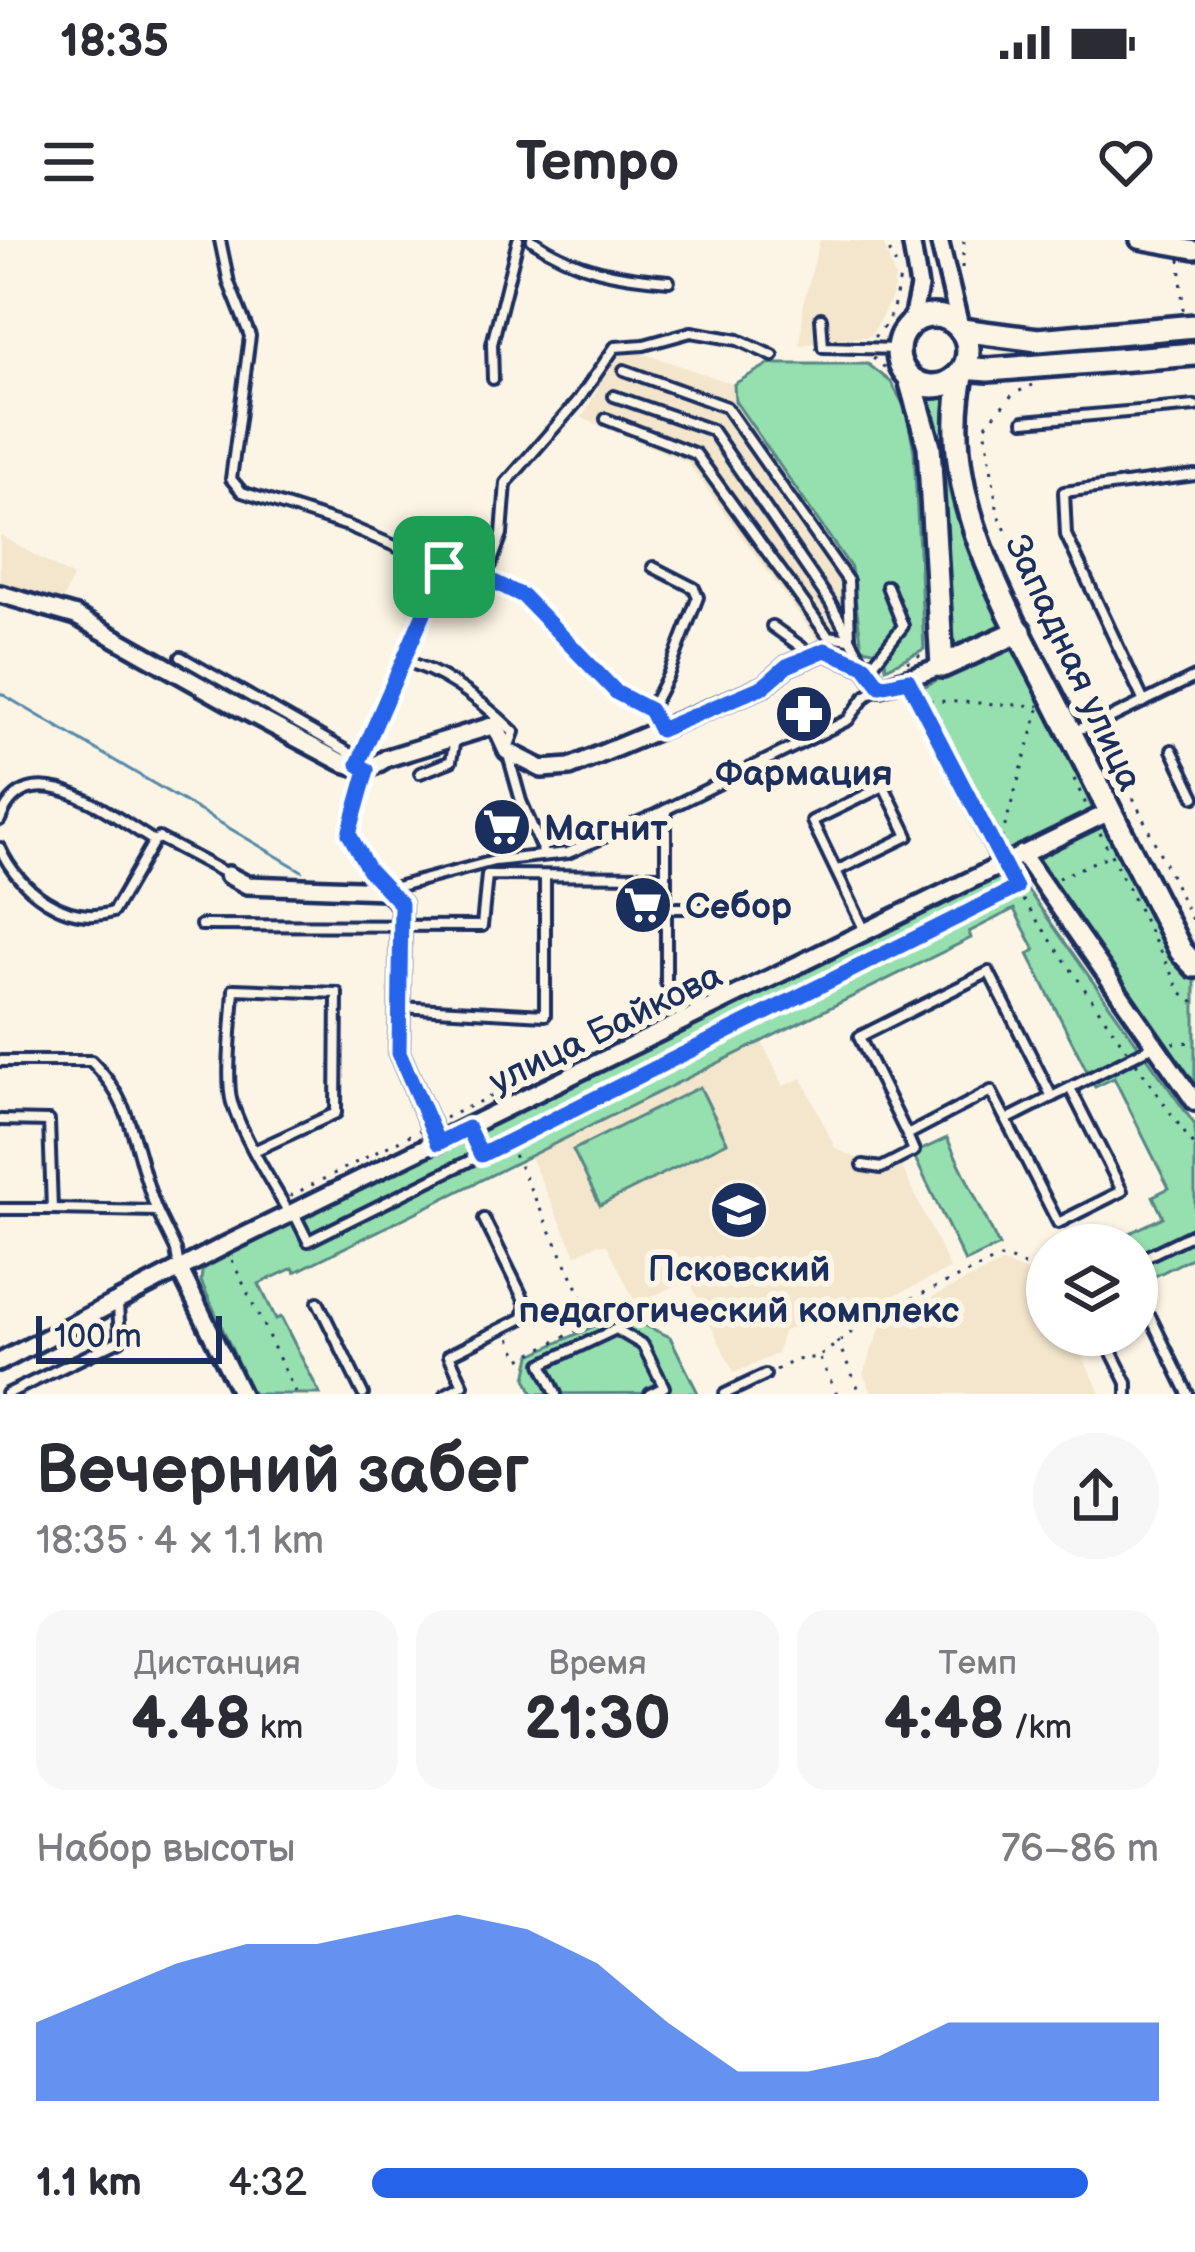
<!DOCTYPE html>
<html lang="ru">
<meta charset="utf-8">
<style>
:root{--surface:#fff;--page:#f7f7f7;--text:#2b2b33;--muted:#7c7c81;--accent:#2563eb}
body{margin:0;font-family:"Balsamiq Sans",sans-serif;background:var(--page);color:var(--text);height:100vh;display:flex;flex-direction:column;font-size:45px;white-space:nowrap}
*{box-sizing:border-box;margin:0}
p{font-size:39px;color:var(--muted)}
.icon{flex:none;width:66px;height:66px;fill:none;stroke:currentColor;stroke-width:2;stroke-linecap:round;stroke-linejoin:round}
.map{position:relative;height:1154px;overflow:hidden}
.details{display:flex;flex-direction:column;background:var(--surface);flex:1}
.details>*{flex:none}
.buttons{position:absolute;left:1026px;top:984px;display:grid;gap:24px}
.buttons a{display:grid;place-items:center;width:132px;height:132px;border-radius:50%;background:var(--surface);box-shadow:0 3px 9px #0004;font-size:60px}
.scale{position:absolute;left:36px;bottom:30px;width:186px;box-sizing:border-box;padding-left:12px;border:6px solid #1b2f5e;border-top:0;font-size:33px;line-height:42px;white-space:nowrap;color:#1b2f5e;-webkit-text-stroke:9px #fcf5e5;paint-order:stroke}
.pin{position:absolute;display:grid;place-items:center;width:102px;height:102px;color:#fff;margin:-51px;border-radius:24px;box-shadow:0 6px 18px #0006}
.round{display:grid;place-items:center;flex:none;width:126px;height:126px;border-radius:63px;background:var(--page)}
.headline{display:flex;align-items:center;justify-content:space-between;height:204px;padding:0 36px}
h1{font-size:66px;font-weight:600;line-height:90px}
.metrics{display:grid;grid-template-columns:repeat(3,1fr);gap:18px;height:204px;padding:12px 36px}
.metrics div{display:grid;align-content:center;border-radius:30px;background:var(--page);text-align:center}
.metrics b{font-size:60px;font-weight:600}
.metrics small{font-size:33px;font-weight:400}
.metrics p{font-size:33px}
.chart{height:336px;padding:24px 36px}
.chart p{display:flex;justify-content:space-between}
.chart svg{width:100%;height:216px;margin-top:12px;fill:var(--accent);opacity:.7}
ul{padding:0 36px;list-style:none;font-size:39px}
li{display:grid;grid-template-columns:192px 144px 1fr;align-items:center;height:90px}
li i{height:30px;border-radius:15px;background:var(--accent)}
.status{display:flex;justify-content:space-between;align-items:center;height:84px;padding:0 60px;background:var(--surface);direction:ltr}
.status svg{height:33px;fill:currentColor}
header{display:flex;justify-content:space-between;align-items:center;height:156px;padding:0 36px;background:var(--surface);font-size:54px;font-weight:600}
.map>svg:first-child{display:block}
</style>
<div class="status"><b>18:35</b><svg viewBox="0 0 49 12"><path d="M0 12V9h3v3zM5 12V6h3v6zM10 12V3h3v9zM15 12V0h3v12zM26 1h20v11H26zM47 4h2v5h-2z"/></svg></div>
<header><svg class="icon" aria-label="menu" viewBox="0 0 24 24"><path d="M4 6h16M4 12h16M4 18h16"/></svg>Tempo<svg class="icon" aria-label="heart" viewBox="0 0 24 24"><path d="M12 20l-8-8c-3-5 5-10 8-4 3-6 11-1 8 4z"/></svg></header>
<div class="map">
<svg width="1195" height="1154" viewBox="0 0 1195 1154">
<rect width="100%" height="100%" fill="#fcf5e5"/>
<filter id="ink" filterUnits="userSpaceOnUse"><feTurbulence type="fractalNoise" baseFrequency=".00833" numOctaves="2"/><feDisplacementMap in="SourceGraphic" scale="24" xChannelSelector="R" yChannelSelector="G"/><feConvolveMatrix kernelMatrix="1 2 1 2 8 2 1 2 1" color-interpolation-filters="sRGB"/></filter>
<g filter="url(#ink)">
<!-- built -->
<g fill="#f3e6cc">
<polygon points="820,0 883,2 895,38 892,57 871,96 800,105 804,61"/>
<polygon points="630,109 734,144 735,162 852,328 862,408 819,402 687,222 582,178 619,110"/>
<polygon points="0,295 73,337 58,370 41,365 0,364"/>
<polygon points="760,797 783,846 802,838 835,908 861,920 860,931 882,936 902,927 950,1029 869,1068 845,1061 783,1092 777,1114 734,1133 692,1046 677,1045 636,1064 607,1005 598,1004 576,1015 528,913"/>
<polygon points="1002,1023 1045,1038 1047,1095 1072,1095 1101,1154 873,1154 863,1134 883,1081"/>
</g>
<!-- green -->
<g fill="#96dfae" stroke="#588786" stroke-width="3">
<polygon points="769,124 868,124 891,142 906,169 914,211 924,409 886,428 884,412 862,408 851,328 735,161 734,144"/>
<path d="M 945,156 C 945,178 943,200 945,222 C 950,281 981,336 1009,386 L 955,406 C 934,325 944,240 927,158 Z"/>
<polygon points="1017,400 1093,570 990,621 907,455"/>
<polygon points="1101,586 1116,595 1180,721 1195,737 1195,854 1034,623 1040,615"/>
<polygon points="1012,628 1195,885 1195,1016 1137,1045 1137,1005 1105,1005 1163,977 1153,956 1169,948 1114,838 1095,847 1028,714 1035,710 1014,669 969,692 971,698 295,1032 293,1028 259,1044 276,1079 281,1077 320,1154 252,1154 201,1041 202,1031 214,1019"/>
<polygon points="700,847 727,902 600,965 573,910"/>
<polygon points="947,898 999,1006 965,1022 913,914"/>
<polygon points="634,1068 644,1085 670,1097 698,1153 533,1154 526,1138 531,1115"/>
</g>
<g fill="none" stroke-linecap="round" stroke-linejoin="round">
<!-- stream -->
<polyline stroke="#568aaa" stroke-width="3" points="0,453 302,631"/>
<defs>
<g id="lane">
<polyline points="220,0 229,43 250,96 231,239 242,252 348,286 444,327 486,338 523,356 617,453 650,470 659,487"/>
<path d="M 532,0 C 576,30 617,37 669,41"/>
<polyline points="821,78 823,107 897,109"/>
<polyline points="493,139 492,104 518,0"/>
<polyline points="614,156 712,190 830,362 862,420"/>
<polyline points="606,179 696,214 828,396 850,399 848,341 726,167 624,130"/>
<polyline points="1024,181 1195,166"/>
<polyline points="486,338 502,294 506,243 577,162 615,107 644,105 691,92 738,100 773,116"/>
<polyline points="772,386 811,414"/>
<polyline points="181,417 348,512 358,524 444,327"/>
<path d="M 404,421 C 444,431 485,464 514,492 L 507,511 L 521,561 L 544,614"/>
<polyline points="869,429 903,386 887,346"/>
<polyline points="1144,462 1066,295 1064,252 1195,235"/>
<polyline points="650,470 668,435 698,357 694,348 653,327"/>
<polyline points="1070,491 1098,484 1195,437"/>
<polyline points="1172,510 1195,557"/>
<polyline points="366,531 349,594 385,650 494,621 568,613 657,574 848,480 865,457 879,447"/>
<polyline points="420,533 451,521 455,499"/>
<polyline points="666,570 666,742 683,781"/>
<path d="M 0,580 C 28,506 113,577 154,601 L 159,598 L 227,634"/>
<path d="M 0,608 C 18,649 66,686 113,672 L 154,601"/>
<polyline points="836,631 908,596 884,546 812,581 865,691"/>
<polyline points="667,668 744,668"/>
<polyline points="201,685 482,686 487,635 666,636"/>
<polyline points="399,767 545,775 545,636"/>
<path d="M 0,821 L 91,821 C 136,864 135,918 157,971"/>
<polyline points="0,880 49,881 52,969 0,969"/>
<polyline points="1006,880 1058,983 1122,951 1070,848"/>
<polyline points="907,895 859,797 989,732 1052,857"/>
<path d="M 256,910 L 336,873 L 337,753 L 234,749 C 233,777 225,840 232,863 C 243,897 271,942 289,973"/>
<polyline points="863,925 881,928 914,911 907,895 991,851 1006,880 1155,805"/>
<polyline points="52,969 157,971 176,1010 179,1028"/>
<polyline points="294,973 308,1001 481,915 469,889"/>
<polyline points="1137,1021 1195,993"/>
<polyline points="318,1062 363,1154"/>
<polyline points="1151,1078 1188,1154"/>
<polyline points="1103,1095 1127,1143 1127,1154"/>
<polyline points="7,1154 120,1100 118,1064"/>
<polyline points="446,1154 463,1145 449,1115 523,1078 526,1064 484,979"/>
<polyline points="556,1154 542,1124 616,1089 643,1105 664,1147 650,1154"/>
<polyline points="725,1154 765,1135"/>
</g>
<g id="street">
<polyline points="939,0 961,90"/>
<polyline points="1139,0 1195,10"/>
<polyline points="911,84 919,47 911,0"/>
<polyline points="0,354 76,376 238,467 341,522 367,530 387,518 495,485 507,511 542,529 570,527 764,446 787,426 825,410 865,426 881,447 942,426"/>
<polyline points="1022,614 1195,862"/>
<polyline points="228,635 247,645 385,650 401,664 399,813 438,903"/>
<polyline points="180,1030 241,1154"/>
<polyline points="0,1122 226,1005 1109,572"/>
</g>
<g id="secondary">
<circle cx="933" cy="111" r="35"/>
<polyline points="961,90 1038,100 1195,86"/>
<path d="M 1195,114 L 988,130 L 964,128 C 932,252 1012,375 1065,482 C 1104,558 1142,635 1181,711 L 1195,726"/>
<polyline points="910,139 929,206 942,426 1020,391"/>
</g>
</defs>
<!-- lane casing -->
<use href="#lane" stroke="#1b2f5e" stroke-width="16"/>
<!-- street casing -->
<use href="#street" stroke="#1b2f5e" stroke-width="24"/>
<!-- secondary casing -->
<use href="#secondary" stroke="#1b2f5e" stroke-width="30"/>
<!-- path -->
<g stroke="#1b2f5e" stroke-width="3" stroke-dasharray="3 9" stroke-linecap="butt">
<polyline points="885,0 898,31"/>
<polyline points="1180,19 1183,70"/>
<polyline points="962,28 964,0"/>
<path d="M 874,97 C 898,75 893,57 902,33"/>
<polyline points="873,118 894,135"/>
<polyline points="1033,145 1013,154 985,186 998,274 1093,473"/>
<polyline points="907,422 924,413"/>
<polyline points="912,449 918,460 1039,466"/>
<polyline points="919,462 998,613"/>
<polyline points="1102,493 1195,686"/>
<polyline points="1074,539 1088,569"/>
<polyline points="1100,593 1180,751 1195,764"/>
<polyline points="998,610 1039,469"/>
<polyline points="1058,638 1110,615"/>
<polyline points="1016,650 1127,810"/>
<polyline points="1173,803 1195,802"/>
<polyline points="1136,823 1195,908"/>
<polyline points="445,878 659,776"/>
<polyline points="509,904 594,1082 520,1119 510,1098"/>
<polyline points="493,910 1015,648 1010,638"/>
<polyline points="290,956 420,890"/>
<polyline points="232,1020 296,1154"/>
<polyline points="837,1101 861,1154"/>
<polyline points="820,1119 837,1154"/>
<polyline points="776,1130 796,1120 819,1117 873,1076 1003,1017 1047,1034"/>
</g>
<!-- lane -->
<use href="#lane" stroke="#fcf5e5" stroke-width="8"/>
<!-- street -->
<use href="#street" stroke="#fcf5e5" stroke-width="15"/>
<!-- secondary -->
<use href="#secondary" stroke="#fcf5e5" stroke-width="21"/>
</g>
</g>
<g fill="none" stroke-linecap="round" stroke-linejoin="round" filter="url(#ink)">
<defs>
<polygon id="route" points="444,327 486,338 523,356 617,453 650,470 660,490 764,446 787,426 825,410 865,426 880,446 908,440 1016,648 481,915 468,888 438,903 399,813 401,664 368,629 349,594 367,530 358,524"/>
</defs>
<!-- route casing -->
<use href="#route" stroke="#fff" stroke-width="24"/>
<!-- route -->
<use href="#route" stroke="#2563eb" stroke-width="15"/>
</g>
<!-- icons -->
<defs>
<symbol id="pharmacy-disc" viewBox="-11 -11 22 22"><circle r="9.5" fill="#1b2f5e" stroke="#fcf5e5"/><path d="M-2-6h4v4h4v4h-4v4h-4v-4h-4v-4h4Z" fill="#fff"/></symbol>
<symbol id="supermarket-disc" viewBox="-11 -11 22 22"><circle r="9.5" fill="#1b2f5e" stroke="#fcf5e5"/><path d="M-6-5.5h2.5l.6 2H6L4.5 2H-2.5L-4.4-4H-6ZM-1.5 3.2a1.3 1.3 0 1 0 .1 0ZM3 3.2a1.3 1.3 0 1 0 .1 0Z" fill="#fff"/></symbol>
<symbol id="school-disc" viewBox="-11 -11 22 22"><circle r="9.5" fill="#1b2f5e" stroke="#fcf5e5"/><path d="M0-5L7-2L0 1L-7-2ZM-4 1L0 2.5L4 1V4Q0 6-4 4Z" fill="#fff"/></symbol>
</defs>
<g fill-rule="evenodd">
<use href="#pharmacy-disc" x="771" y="441" width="66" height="66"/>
<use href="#supermarket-disc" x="469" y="554" width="66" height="66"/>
<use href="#supermarket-disc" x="610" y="632" width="66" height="66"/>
<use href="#school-disc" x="706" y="937" width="66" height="66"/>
</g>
<g text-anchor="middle" stroke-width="12" stroke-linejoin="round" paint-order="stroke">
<!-- street labels -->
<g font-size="36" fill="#1b2f5e" stroke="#fcf5e5">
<text transform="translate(1075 422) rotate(65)" y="13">Западная улица</text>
<text transform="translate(605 787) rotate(-26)" y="13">улица Байкова</text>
</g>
<!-- poi labels -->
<g font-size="36" font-weight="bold" fill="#1b2f5e" stroke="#fcf5e5">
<text x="804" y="545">Фармация</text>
<text x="544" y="600" text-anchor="start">Магнит</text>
<text x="685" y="678" text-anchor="start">Себор</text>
<text x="739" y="1041">Псковский<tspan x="739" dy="41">педагогический комплекс</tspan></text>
</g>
</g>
</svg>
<div class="buttons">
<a><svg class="icon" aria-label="layers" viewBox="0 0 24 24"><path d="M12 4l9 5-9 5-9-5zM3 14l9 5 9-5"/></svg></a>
</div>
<div class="scale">100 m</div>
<div class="pin" style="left:444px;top:327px;background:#1e9e55"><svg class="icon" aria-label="arrive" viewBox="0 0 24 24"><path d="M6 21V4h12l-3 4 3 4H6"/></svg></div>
</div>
<section class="details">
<div class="headline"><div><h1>Вечерний забег</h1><p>18:35 · 4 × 1.1 km</p></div><a class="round"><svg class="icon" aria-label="share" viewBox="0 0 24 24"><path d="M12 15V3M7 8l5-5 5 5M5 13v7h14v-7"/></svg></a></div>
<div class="metrics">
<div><p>Дистанция</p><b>4.48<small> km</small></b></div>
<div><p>Время</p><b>21:30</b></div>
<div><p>Темп</p><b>4:48<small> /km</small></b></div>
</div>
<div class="chart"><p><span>Набор высоты</span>76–86 m</p>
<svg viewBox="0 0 160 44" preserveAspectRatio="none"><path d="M0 44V28L10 22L20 16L30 12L40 12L50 9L60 6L70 9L80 16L90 28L100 38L110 38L120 35L130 28L140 28L150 28L160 28V44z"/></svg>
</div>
<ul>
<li><b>1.1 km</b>4:32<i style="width:91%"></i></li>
</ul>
</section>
